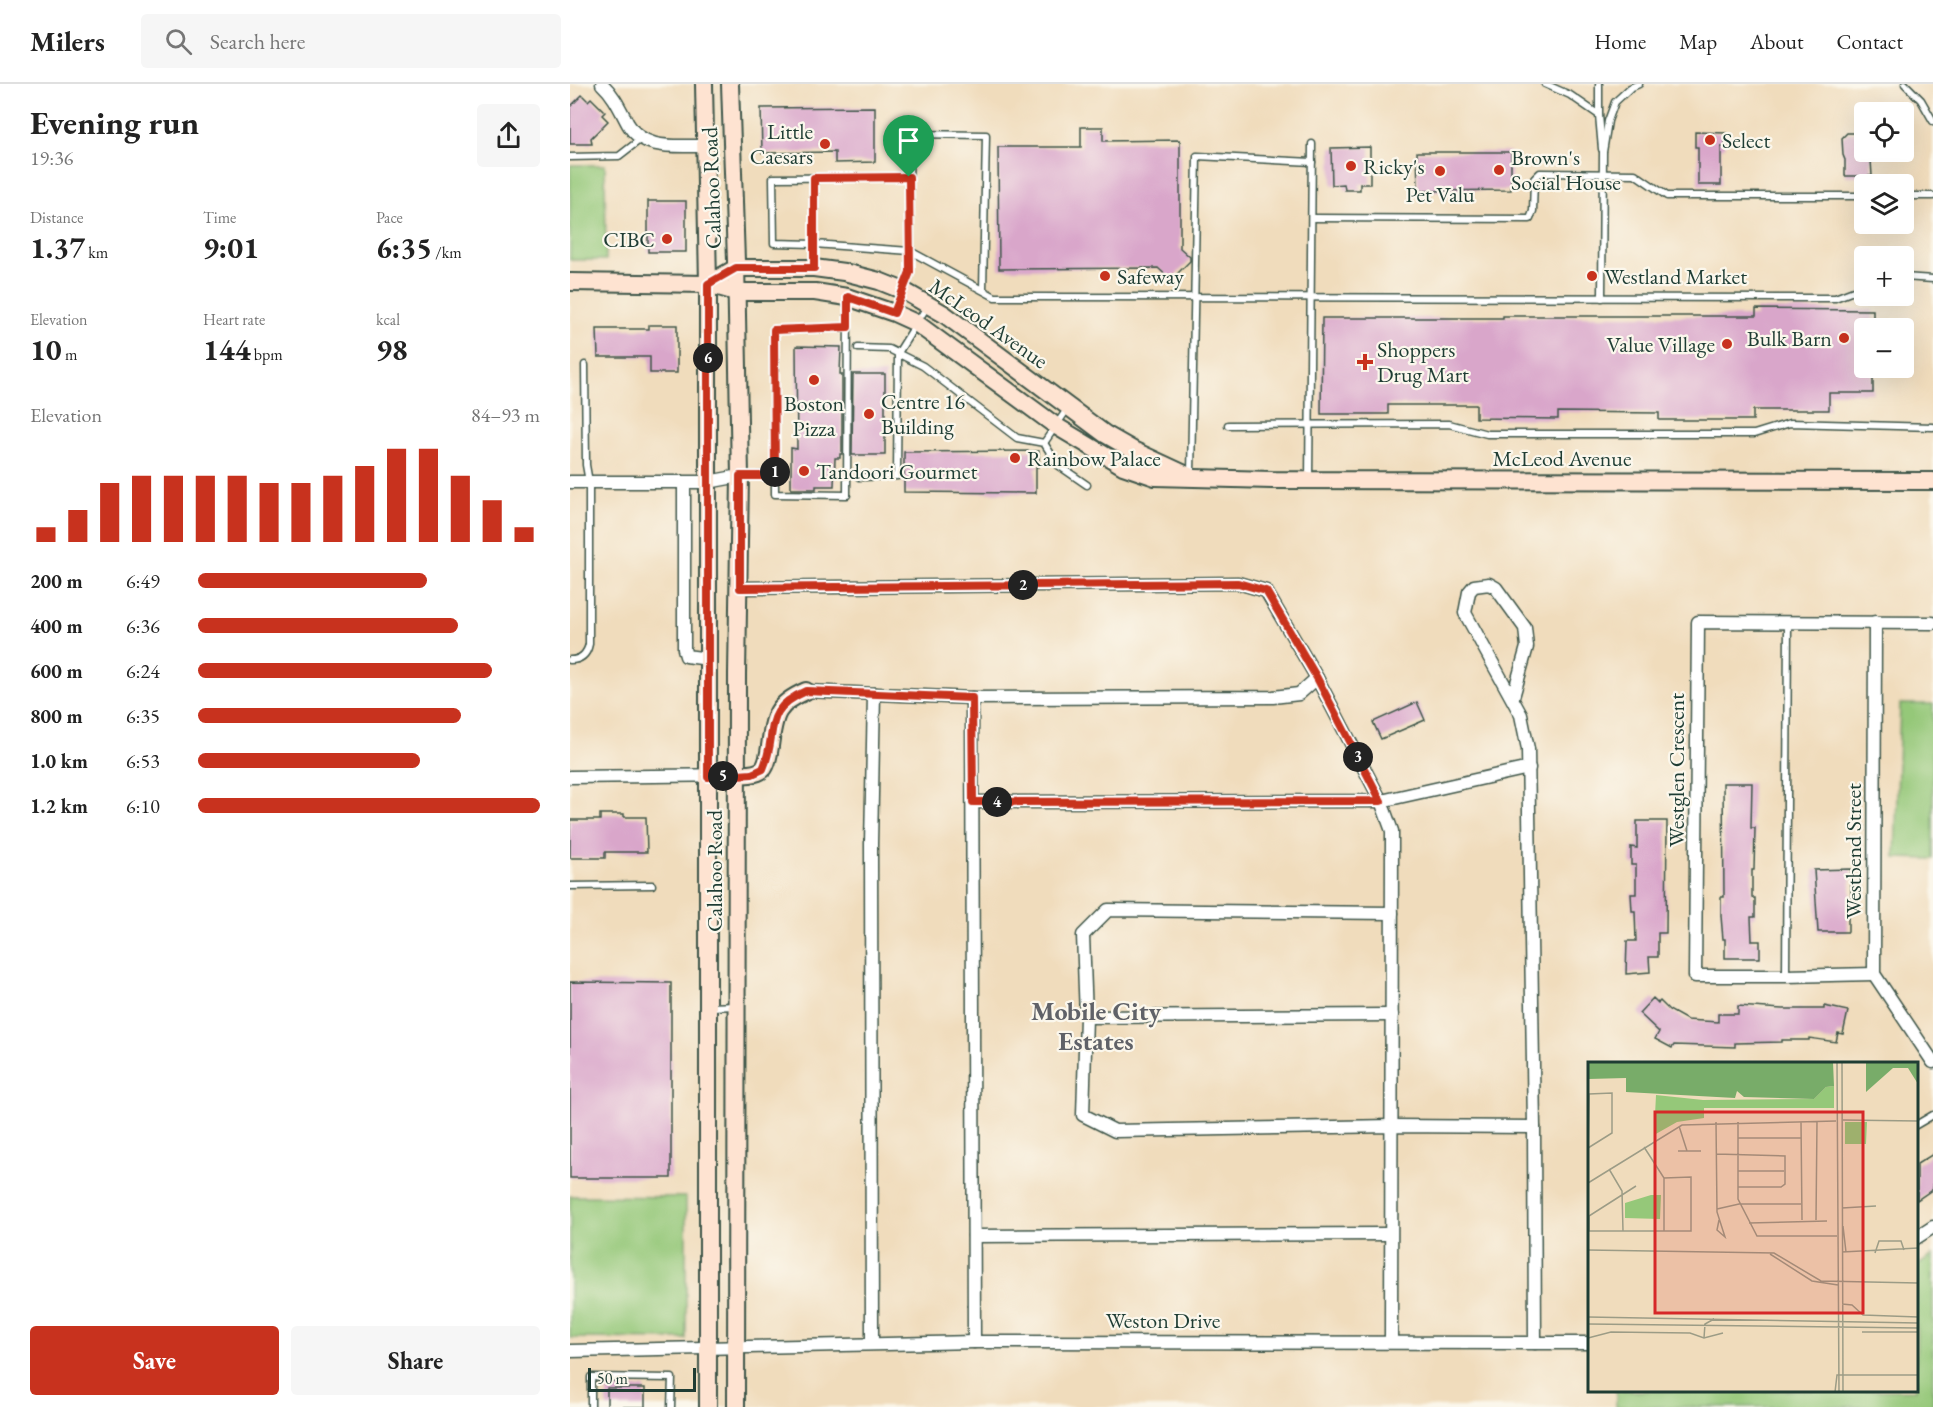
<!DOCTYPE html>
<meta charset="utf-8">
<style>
:root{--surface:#fff;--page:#f6f6f6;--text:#222;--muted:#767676;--line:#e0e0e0;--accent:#c8321e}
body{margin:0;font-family:"EB Garamond",serif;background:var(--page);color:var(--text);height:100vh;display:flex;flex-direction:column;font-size:22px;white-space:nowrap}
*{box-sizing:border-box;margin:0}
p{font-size:20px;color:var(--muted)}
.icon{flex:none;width:33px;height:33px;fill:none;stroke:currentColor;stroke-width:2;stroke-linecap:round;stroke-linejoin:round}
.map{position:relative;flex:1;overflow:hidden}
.panel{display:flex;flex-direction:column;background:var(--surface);width:570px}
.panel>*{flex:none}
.controls{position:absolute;left:1284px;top:18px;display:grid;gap:12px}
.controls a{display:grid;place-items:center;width:60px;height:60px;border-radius:6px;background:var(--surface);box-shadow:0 6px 24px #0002;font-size:30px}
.scale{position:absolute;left:18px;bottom:15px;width:108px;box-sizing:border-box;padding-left:6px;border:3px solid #1f3d34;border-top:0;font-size:16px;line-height:21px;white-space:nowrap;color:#1f3d34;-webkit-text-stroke:4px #fbf7ec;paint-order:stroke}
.pin{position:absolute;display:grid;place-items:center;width:51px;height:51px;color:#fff;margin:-62px -26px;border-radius:50% 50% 50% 0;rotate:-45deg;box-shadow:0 0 6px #0007}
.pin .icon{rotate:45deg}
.km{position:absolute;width:30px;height:30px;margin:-15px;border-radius:50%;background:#222;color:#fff;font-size:16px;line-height:30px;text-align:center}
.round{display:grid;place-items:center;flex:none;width:63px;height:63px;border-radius:6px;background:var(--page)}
.headline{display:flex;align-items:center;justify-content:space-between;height:102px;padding:0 30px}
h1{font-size:33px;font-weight:700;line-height:45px}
.metrics{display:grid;grid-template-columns:repeat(3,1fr);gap:9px;height:102px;padding:6px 30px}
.metrics div{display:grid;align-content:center}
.metrics b{font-size:30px;font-weight:700}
.metrics small{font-size:16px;font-weight:400}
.metrics p{font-size:16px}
.chart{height:168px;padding:12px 30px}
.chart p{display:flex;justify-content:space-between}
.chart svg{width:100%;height:108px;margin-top:6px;stroke:var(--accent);stroke-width:6}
.action{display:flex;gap:12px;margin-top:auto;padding:12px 30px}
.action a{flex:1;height:69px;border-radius:6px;background:var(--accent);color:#fff;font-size:24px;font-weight:700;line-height:69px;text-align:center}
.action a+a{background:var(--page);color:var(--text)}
ul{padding:0 30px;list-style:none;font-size:20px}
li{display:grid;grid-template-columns:96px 72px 1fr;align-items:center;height:45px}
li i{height:15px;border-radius:8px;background:var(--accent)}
header{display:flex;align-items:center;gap:36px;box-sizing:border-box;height:84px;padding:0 30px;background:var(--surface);border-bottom:2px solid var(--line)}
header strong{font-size:28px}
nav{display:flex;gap:33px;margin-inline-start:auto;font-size:21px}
.search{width:420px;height:54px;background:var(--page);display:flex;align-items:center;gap:15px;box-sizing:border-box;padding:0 21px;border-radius:6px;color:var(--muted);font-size:22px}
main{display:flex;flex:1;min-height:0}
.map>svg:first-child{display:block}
</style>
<header>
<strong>Milers</strong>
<div class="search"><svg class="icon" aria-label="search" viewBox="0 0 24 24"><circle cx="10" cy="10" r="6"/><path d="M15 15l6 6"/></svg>Search here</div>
<nav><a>Home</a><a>Map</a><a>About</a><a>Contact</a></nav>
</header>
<main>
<section class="panel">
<div class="headline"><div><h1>Evening run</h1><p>19:36</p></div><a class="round"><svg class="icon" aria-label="share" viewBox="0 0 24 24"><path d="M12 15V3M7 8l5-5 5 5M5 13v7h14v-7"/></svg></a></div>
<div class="metrics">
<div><p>Distance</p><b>1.37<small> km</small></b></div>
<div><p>Time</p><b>9:01</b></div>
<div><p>Pace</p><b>6:35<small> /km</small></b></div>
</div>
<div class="metrics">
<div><p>Elevation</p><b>10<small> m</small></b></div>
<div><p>Heart rate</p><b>144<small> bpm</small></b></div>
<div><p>kcal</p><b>98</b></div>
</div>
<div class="chart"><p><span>Elevation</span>84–93 m</p>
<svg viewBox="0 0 160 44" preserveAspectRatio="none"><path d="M5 44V38M15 44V31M25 44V20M35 44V17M45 44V17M55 44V17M65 44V17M75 44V20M85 44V20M95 44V17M105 44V13M115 44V6M125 44V6M135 44V17M145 44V27M155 44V38"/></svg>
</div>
<ul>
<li><b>200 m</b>6:49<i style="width:67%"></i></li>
<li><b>400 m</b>6:36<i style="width:76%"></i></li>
<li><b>600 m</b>6:24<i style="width:86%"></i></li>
<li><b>800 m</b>6:35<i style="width:77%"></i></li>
<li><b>1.0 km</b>6:53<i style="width:65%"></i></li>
<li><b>1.2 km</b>6:10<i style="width:100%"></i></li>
</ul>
<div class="action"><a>Save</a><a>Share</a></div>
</section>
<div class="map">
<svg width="1363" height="1323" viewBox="0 0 1363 1323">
<rect width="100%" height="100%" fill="#fbf7ec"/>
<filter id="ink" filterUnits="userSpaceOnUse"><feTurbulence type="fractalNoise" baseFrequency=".0167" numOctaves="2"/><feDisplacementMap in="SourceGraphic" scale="12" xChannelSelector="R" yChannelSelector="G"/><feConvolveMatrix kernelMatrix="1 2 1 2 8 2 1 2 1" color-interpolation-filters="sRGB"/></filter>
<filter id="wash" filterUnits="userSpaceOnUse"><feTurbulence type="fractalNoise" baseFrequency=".008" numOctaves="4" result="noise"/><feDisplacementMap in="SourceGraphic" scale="24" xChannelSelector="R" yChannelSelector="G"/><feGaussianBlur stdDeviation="1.35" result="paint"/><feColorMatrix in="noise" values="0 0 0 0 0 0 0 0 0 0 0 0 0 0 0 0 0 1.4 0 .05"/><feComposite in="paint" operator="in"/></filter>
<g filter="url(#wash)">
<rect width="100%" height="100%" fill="#f0dcbc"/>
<!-- green -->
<g fill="#95c879" stroke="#5a8256" stroke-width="1.5">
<polygon points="0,81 35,81 36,176 0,176"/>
<polygon points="1330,620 1363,620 1363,775 1325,774"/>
<polygon points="0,1112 116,1113 116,1255 0,1254"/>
<polygon points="1363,1171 1363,1323 1046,1323 1046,1307 1346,1306 1347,1182"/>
</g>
<g id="blocks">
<!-- building -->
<g fill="#d9a6ca">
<polygon points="12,11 18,17 21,14 35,28 32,31 38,37 21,54 22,60 0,60 0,23"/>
<polygon points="305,23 305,78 265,79 265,68 192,69 191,24"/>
<polygon points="511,43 533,43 533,57 610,56 610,164 620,173 620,177 601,196 588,184 429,185 428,63 511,63"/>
<polygon points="1125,48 1156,49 1155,63 1151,63 1151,101 1128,101 1128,63 1125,63"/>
<polygon points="1277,49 1294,49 1294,68 1308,68 1301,76 1302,92 1275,92 1275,76 1273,71 1272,54"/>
<polygon points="800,63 800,100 790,100 790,106 775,106 774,100 762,101 761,64"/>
<polygon points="847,68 941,68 941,106 848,107"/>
<rect x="78" y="117" width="38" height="51"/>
<polygon points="1186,225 1303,226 1303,244 1294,244 1294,284 1303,284 1303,309 1259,309 1259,326 1183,326 1183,336 1089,336 1089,329 988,328 988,335 906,334 906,321 818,321 818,330 751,330 752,234 933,234 933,232 1186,232"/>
<polygon points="79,241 107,241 107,289 80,289 80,273 28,273 27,245 79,245"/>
<polygon points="226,262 271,263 270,290 272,290 272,370 270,370 270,374 265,374 264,402 246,402 246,405 221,405 221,364 227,365"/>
<polygon points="283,290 315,290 315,371 282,371"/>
<polygon points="469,367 469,383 466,383 466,409 334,408 334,368"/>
<polygon points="847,618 855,636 811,655 803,638"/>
<polygon points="1153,699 1182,699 1181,744 1185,744 1184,786 1182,786 1182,814 1185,814 1185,833 1181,833 1182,857 1190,857 1190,874 1155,874 1155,855 1153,855 1151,832 1151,813 1154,813"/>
<polygon points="30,730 54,730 54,733 76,733 77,768 35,768 35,774 0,774 0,736 30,736"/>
<polygon points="1067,737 1097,737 1096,849 1088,849 1088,873 1079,873 1080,888 1056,890 1057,857 1066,857 1065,827 1062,827 1061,810 1066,810 1066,781 1061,781 1061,763 1067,764"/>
<polygon points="1281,785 1281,819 1279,819 1278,828 1278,848 1248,848 1244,786"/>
<polygon points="0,898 101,899 101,1094 0,1094"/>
<polygon points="1083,914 1088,919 1090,917 1099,926 1117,936 1148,938 1148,930 1168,930 1168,922 1212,925 1254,925 1254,922 1278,927 1273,950 1268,949 1266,958 1239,954 1239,956 1212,956 1212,958 1165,959 1165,963 1104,961 1102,964 1085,955 1089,948 1069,929"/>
<polygon points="1363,1070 1363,1105 1347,1116 1347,1080"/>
<rect x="37" y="1304" width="38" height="19"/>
</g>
</g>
</g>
<g filter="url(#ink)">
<use href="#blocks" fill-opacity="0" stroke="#3e5548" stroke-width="1.5"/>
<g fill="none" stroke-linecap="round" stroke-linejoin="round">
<defs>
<g id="lane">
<polyline points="975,0 1000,11 1029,31"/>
<polyline points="1029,0 1029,31 1032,65"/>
<polyline points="1335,0 1351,16 1363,37"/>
<polyline points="0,73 49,72 71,55"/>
<polyline points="339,93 203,94 204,159 244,160 340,167 425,213 1265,214 1294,203"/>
<polyline points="1334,112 1363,112"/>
<polyline points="742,134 960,135 963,127 964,95 970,89 1065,90 1097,112 1294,112"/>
<polyline points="244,183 244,94"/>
<polyline points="1334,193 1363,195"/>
<polyline points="1032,214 1033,68 1038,37 1045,18 1060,4 1069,0"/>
<polyline points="325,228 340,188 339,50 416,51 413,206"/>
<polyline points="277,243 204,246 205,410 277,411 278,216"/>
<polyline points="288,264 319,265 353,282 447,354 474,359 488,381 517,401"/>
<polyline points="658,341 879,340 917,350 1184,350 1220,339 1363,343"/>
<polyline points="474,359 498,324"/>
<polyline points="621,390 627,72 742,78"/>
<polyline points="170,392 205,391"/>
<polyline points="289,393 327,392 328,269 358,221"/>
<polyline points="739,396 742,60"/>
<path d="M 0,576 C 11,576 17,570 19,560 L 19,398 L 16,381 L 15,281"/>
<polyline points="0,802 82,801"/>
<polyline points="1216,892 1218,538"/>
<polyline points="140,923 166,922"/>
<polyline points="1346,1041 1363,1031"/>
<polyline points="21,1323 21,1293 102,1294 101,1323"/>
</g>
<g id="street">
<path d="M 32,0 C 44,11 50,25 58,40 C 74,68 108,61 136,62"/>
<polyline points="0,398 138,398 170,392"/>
<polyline points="114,399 114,565 116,572 139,575"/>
<polyline points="170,504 668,499 696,507 747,594 811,717 822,747 821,1257"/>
<polyline points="1305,538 1304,890 1363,978"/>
<polyline points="236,607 402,614 703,613 729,610 747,594"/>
<polyline points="943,613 957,563 955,544 926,504 919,500 904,502 899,508 895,529 951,631 958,665 964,1043 965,1259"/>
<polyline points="402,614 404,1258"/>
<polyline points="0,693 167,691"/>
<polyline points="403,718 811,717 959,684"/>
<polyline points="822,829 538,826 513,851 516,933 513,1031 545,1047 822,1042 964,1043"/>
<polyline points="1304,890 1216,892 1125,892 1128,538 1363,539"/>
<polyline points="516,933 822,931"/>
<polyline points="404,1152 820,1150"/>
<polyline points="1346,1154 1363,1143"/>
<polyline points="302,1259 301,760 304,610"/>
<polyline points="0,1267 404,1258 1020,1259"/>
</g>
<g id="secondary">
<polyline points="134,0 138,200 138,1323"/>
<polyline points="160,0 166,177 170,392 167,590 166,1323"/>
<polyline points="0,198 138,200 166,208 245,208 277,213 324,229 346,239 486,342 553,382 585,393 702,396 1363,397"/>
<polyline points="138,200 166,184 244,184 274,188 309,197 334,207 374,230 535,350 563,366 619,392"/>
<path d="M 167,691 C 175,690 188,691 194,684 C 198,678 199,669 200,662 C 204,631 206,620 236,607"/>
</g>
</defs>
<!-- lane casing -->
<use href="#lane" stroke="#3e5548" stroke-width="9"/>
<!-- street casing -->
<use href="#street" stroke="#3e5548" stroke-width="15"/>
<!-- secondary casing -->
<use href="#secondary" stroke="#3e5548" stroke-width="20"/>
<!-- lane -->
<use href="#lane" stroke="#fff" stroke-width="6"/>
<!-- street -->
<use href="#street" stroke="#fff" stroke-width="12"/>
<!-- secondary -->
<use href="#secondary" stroke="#fee3d1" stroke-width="16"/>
</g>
</g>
<g fill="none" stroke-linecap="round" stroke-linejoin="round" filter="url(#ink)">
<defs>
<path id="route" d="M 339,93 L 340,188 L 324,229 L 278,213 L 278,243 L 204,246 L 205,392 L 170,392 L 170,504 L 668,499 L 696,507 L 747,594 L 811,717 L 403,718 L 402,614 L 236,607 C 190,627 209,648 193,685 L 182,690 L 138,693 L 138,200 L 166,184 L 244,184 L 244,94 Z"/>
</defs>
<!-- route casing -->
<use href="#route" stroke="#fff" stroke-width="12"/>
<!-- route -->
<use href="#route" stroke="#c8321e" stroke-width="8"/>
</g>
<!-- markers -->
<g fill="#c8321e" stroke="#fbf7ec" stroke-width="2">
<circle cx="1140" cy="56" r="6"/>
<circle cx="255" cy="60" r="6"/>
<circle cx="781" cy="82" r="6"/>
<circle cx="929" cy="86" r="6"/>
<circle cx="870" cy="87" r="6"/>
<circle cx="97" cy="155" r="6"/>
<circle cx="535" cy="192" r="6"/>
<circle cx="1022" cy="192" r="6"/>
<circle cx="1274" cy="254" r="6"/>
<circle cx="1157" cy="260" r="6"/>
<path d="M792 269h6v6h6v6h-6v6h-6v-6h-6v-6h6z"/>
<circle cx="244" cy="296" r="6"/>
<circle cx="299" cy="330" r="6"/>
<circle cx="445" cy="374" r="6"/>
<circle cx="234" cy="387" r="6"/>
</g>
<g text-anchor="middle" stroke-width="4.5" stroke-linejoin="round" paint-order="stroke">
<!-- poi labels -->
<g font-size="22" fill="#1f3d34" stroke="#fbf7ec" text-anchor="start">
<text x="243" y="55" text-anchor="end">Little<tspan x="243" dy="25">Caesars</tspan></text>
<text x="1152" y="64">Select</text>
<text x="941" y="81">Brown's<tspan x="941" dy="25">Social House</tspan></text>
<text x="793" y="90">Ricky's</text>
<text x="870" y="118" text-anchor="middle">Pet Valu</text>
<text x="85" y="163" text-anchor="end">CIBC</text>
<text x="547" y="200">Safeway</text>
<text x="1034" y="200">Westland Market</text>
<text x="1262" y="262" text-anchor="end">Bulk Barn</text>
<text x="1145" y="268" text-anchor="end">Value Village</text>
<text x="807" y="273">Shoppers<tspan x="807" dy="25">Drug Mart</tspan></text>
<text x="311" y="325">Centre 16<tspan x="311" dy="25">Building</tspan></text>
<text x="244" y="327" text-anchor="middle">Boston<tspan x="244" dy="25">Pizza</tspan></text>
<text x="457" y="382">Rainbow Palace</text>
<text x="246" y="395">Tandoori Gourmet</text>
</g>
<!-- street labels -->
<g font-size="22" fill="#1f3d34" stroke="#fbf7ec">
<text transform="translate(141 104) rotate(-92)" y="8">Calahoo Road</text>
<text transform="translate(419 239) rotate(35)" y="8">McLeod Avenue</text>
<text x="992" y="382">McLeod Avenue</text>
<text transform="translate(1106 686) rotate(-90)" y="8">Westglen Crescent</text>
<text transform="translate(1283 767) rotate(-90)" y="8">Westbend Street</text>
<text transform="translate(144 787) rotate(-90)" y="8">Calahoo Road</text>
<text x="593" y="1244">Weston Drive</text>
</g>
<!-- quarter labels -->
<g font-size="26" font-weight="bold" fill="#606268" stroke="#fbf7ec">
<text x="526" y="936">Mobile City<tspan x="526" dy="30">Estates</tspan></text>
</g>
</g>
<!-- overview -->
<g transform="translate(1018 978)">
<rect width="330" height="330" fill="#f0dcbc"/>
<path d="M 246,24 L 246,46 L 116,46 L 116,56 L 89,60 L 66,73 L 68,33 L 115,38 L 226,37 L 238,25 ZM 257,60 L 279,60 L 278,82 L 257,82 ZM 63,133 L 73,133 L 72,157 L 37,156 L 37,141 Z" fill="#95c879"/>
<path d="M 0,0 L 245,0 L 246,24 L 238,25 L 226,37 L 156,35 L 149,29 L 147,36 L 38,30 L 38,16 L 0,17 ZM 278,0 L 330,0 L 330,22 L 320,6 L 305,6 L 278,30 Z" fill="#78ac69"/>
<path fill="none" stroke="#9c9c86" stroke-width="1.5" d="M 249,0 L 251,330M 254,0 L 255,330M 255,58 L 330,59M 128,60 L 129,150 L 137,175 L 129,168 L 131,158M 150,60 L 150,137 L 169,174 L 249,174M 213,60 L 214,158M 91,64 L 99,89M 150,76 L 213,76M 56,85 L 76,116 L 76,169M 90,89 L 113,89M 128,92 L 197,94 L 197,122 L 193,125 L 150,125M 0,95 L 1,32 L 24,31 L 24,71 L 0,86M 21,107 L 34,129 L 35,169M 150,109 L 196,109M 0,121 L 94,63 L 248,59M 48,124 L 1,154 L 1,169 L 103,169 L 103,115 L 76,116M 254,146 L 288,144M 129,147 L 151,142 L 213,142M 228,158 L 229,59M 161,161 L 239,159M 255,164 L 258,190M 0,188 L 186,191 L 233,219 L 330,221M 254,190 L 330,186M 287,191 L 291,179 L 313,179 L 316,188M 182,192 L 224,219 L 250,223M 254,242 L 264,243 L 275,253 L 330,255M 0,255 L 330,261M 0,262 L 330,266M 274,270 L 330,270M 0,276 L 23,270 L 102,271 L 116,276 L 135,271M 116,276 L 117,262 L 126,257M 247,330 L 249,313 L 330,313"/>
<path fill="#d62828" fill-opacity="0.15" stroke="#d62828" stroke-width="3" d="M 67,50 L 275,50 L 275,251 L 67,251 Z"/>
<rect width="330" height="330" fill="none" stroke="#1f3d34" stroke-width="3"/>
</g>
</svg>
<div class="controls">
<a><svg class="icon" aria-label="locate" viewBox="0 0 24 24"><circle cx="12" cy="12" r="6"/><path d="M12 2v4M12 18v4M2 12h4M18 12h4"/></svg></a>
<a><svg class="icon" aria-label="layers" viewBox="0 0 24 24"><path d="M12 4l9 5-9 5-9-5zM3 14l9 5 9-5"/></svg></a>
<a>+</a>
<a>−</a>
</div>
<div class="scale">50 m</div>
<div class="pin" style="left:339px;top:93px;background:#1e9e55"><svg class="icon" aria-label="arrive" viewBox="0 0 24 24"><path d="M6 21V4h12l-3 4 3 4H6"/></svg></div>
<b class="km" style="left:205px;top:388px">1</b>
<b class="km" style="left:453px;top:501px">2</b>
<b class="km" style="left:788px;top:673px">3</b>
<b class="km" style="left:427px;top:718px">4</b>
<b class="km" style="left:153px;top:692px">5</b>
<b class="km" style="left:138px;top:274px">6</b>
</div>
</main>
